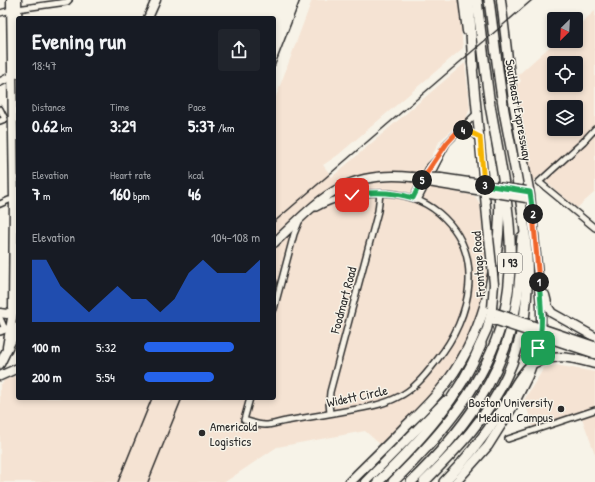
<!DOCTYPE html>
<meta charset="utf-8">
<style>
:root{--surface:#171b24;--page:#20242c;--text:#f1f3f6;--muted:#9ea1a6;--accent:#2563eb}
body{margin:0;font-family:"Patrick Hand",sans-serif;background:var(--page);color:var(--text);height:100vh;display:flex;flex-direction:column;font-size:15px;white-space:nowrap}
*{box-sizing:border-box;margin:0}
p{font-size:13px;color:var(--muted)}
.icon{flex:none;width:22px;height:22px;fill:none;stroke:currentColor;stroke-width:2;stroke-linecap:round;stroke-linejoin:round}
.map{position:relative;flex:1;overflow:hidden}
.side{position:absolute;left:16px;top:16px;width:260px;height:384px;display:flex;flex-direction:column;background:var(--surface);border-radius:4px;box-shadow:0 2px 6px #0003}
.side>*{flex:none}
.needle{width:26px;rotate:204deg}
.tools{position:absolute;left:547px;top:12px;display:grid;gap:8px}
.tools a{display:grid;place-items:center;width:36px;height:36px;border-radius:4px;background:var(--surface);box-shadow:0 2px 6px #0003;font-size:20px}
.pin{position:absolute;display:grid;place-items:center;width:34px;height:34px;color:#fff;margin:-17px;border-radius:8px;box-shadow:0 2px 6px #0006}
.km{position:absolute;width:20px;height:20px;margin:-10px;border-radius:50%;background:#222;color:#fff;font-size:11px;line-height:20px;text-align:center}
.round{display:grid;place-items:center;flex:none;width:42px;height:42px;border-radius:4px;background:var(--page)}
.overview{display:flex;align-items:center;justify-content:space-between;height:68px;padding:0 16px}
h1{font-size:22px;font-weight:700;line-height:30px}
.stats{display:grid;grid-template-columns:repeat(3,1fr);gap:6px;height:68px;padding:4px 16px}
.stats div{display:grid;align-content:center}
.stats b{font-size:17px;font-weight:700}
.stats small{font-size:11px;font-weight:400}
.stats p{font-size:11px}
.chart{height:112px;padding:8px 16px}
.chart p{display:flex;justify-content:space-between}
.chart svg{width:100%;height:72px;margin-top:4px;fill:var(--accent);opacity:.7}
ul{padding:0 16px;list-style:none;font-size:13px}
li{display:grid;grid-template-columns:64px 48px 1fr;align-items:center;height:30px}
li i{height:10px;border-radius:5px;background:var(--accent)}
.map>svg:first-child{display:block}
</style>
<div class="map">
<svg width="595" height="482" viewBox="0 0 595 482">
<rect width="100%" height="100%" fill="#f7f3e8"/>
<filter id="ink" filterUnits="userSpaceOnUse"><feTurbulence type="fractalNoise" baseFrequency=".025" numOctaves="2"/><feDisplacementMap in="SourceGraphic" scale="8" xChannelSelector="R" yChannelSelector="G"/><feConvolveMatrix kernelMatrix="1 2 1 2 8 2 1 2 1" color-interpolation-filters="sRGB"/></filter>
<g filter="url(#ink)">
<!-- built -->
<g fill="#f5e3d3" fill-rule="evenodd">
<polygon points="312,0 458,0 463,48 338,155 323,165 332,177 465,63 470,108 466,119 440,140 424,171 416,182 435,188 475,196 480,204 487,278 485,289 478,316 468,342 450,374 428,400 382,446 365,431 277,447 225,482 0,482 0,385 3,383 4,380 18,375 18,398 274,398 274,102"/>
<path d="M 595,11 L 595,192 L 577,208 L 539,176 L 531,183 L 513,94 L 515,87 L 521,81 L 518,75 L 556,41 L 576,41 L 576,27 ZM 554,63 L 576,63 L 576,85 L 554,85 ZM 554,107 L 576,107 L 576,129 L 554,129 Z"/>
<polygon points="555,365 595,372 595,454 582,418 535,433 524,400 544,368"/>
</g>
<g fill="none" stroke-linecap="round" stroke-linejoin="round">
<defs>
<g id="street">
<polyline points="17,9 67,2 69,0"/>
<polyline points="0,13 11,10"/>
<polyline points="0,109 5,119 0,121"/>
<polyline points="460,129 468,131 479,137"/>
<polyline points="595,129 583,142 539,182 595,228"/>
<polyline points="413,198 430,166 439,157"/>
<polyline points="418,200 447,143 477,113"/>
<polyline points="0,204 9,200 18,199"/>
<polyline points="274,309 294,234 299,222"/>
<polyline points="0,318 5,329"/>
<path d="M 250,398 L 244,420 C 251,422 258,425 265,425 C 272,425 279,422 286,421 C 302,418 318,416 334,413 C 355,409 379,407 398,397 C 415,389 426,374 437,360 C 472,317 486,253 439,213 C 422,199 402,193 380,193 C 358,193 336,197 316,208"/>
<polyline points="330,413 329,403 330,392 378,211 380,193"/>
<polyline points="508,439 595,410"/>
</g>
<g id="secondary">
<polyline points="0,82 18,73"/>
<polyline points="0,331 5,329 10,329"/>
</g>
<g id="primary">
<polyline points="11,0 14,199 13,310"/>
<polyline points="17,0 18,68"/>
<polyline points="463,0 467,31"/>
<polyline points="148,18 156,0"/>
<polyline points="472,62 489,238"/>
<polyline points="441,178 488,185"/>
<polyline points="440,184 489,192"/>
<path d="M 274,243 C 320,200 342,170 411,177"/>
<polyline points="545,295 548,307 552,313 595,337"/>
<polyline points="0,313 7,314 13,310"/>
<polyline points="7,347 14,307"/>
<polyline points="478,349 487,329 492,308"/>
<polyline points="0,364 18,327"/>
<path d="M 532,364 C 558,353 569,357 595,364"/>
<polyline points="0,376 18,368"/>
<polyline points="365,482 445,401"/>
<polyline points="456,482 488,446 512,408 528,376 538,348 541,332 541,306 530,195 513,101 501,0"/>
</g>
<g id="highway">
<polyline points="469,0 473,67"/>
<path d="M 350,482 C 369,463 388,445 406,426 C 421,412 435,398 447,382 C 487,329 503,252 499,186"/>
<path d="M 378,482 C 420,441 459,399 481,344"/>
<path d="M 393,482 C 440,436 486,384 503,318 C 521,248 502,175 490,105 C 485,70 481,35 477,0"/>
<path d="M 411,482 C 460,434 503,379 515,310 C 518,298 519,286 520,274 C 521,261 520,249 522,237"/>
<path d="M 424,482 C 456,450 488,417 507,375 C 546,291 520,198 504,111 C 498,74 494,37 489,0"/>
<path d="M 444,482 C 465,461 484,437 500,412 C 510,396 518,377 532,364"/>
</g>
</defs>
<!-- street casing -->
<use href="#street" stroke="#2b2b2b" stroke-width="8"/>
<!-- secondary casing -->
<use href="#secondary" stroke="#2b2b2b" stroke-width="10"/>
<!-- primary casing -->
<use href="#primary" stroke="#2b2b2b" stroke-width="11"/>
<!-- highway casing -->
<use href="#highway" stroke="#2b2b2b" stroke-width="12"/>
<!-- street -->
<use href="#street" stroke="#f7f3e8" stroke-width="5"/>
<!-- secondary -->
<use href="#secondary" stroke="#f7f3e8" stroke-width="7"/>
<!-- primary -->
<use href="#primary" stroke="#f7f3e8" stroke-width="8"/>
<!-- highway -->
<use href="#highway" stroke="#f7f3e8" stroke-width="9"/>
<!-- rail -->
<g stroke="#2b2b2b" stroke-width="1.5">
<polyline points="274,67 300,0"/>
<polyline points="274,222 532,0"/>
<polyline points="118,482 152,398"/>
<polyline points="148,482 182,398"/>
</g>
<defs>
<g id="primary-bridge">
<polyline points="411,177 441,178"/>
<polyline points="423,181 440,184"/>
<polyline points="489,186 526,191"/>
<polyline points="489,192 526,198"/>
<polyline points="489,238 494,284 492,308"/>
<polyline points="496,313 594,346"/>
<polyline points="494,320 593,353"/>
</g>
</defs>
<!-- primary-bridge casing -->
<use href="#primary-bridge" stroke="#2b2b2b" stroke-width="11" stroke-linecap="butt"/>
<!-- primary-bridge -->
<use href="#primary-bridge" stroke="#f7f3e8" stroke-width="8"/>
</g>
</g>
<g fill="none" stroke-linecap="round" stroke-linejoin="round" filter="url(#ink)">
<defs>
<path id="split-1" d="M 538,348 C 544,326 541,304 539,282"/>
<polyline id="split-2" points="533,214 539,282"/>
<polyline id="split-3" points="485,185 530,192 533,214"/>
<polyline id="split-4" points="463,130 470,132 480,137 484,185 485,185"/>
<polyline id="split-5" points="422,180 447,143 460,129 463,130"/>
<path id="split-6" d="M 366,193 C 382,192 398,193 413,198 L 422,180"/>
<polyline id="split-7" points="352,195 366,193"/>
</defs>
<!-- split-1 casing -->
<use href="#split-1" stroke="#fff" stroke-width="8"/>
<!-- split-2 casing -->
<use href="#split-2" stroke="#fff" stroke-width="8"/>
<!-- split-3 casing -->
<use href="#split-3" stroke="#fff" stroke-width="8"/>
<!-- split-4 casing -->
<use href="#split-4" stroke="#fff" stroke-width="8"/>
<!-- split-5 casing -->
<use href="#split-5" stroke="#fff" stroke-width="8"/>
<!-- split-6 casing -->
<use href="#split-6" stroke="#fff" stroke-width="8"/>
<!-- split-7 casing -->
<use href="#split-7" stroke="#fff" stroke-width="8"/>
<!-- split-1 -->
<use href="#split-1" stroke="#22a559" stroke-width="5"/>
<!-- split-2 -->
<use href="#split-2" stroke="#f0652b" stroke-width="5"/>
<!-- split-3 -->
<use href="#split-3" stroke="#22a559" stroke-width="5"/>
<!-- split-4 -->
<use href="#split-4" stroke="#f5b400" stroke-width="5"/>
<!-- split-5 -->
<use href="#split-5" stroke="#f0652b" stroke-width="5"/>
<!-- split-6 -->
<use href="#split-6" stroke="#22a559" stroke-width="5"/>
<!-- split-7 -->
<use href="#split-7" stroke="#f5b400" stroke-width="5"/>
</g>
<!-- markers -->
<g fill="#2b2b2b" stroke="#f7f3e8" stroke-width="1.5">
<circle cx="561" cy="409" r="4"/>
<circle cx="202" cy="433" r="4"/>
</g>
<g text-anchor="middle" stroke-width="3" stroke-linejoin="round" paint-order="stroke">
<!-- shield labels -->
<rect fill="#f7f3e8" stroke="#686764" stroke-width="1" x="498" y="253" width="24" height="20" rx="3"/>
<g font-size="12" font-weight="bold" fill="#2b2b2b">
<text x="510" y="267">I 93</text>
</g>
<!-- street labels -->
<g font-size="13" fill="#2b2b2b" stroke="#f7f3e8">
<text transform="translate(519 110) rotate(80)" y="5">Southeast Expressway</text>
<text transform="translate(478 264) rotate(-94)" y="5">Frontage Road</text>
<text transform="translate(343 300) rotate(-75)" y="5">Foodmart Road</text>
<text transform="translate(357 396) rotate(-12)" y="5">Widett Circle</text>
</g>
<!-- poi labels -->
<g font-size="13" fill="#2b2b2b" stroke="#f7f3e8" text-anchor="end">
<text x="553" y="407">Boston University<tspan x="553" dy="15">Medical Campus</tspan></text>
<text x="210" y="431" text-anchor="start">Americold<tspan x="210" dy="15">Logistics</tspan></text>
</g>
</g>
</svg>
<div class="tools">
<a><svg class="needle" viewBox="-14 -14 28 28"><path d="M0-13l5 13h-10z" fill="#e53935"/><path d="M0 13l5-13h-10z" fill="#9ea1a6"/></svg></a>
<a><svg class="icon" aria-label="locate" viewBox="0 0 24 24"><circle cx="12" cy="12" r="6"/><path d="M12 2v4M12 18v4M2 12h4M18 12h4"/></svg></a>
<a><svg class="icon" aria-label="layers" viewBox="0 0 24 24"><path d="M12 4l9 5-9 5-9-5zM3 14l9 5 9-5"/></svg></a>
</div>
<div class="pin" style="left:538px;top:348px;background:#1e9e55"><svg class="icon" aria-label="arrive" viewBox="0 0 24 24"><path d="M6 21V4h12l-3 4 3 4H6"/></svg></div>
<div class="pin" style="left:352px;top:195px;background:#d93025"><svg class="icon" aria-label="check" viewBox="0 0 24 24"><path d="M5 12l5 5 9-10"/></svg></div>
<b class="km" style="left:539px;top:282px">1</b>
<b class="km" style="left:533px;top:214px">2</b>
<b class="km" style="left:485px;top:185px">3</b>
<b class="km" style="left:463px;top:130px">4</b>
<b class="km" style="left:422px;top:180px">5</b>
<section class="side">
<div class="overview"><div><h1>Evening run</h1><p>18:47</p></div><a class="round"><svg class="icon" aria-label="share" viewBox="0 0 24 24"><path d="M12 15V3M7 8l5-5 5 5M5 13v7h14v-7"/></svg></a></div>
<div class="stats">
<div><p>Distance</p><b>0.62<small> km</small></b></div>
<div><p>Time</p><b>3:29</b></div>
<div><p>Pace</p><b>5:37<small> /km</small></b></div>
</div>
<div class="stats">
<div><p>Elevation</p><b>7<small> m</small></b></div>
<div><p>Heart rate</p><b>160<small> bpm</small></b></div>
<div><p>kcal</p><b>46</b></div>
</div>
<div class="chart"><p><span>Elevation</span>104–108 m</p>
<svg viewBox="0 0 160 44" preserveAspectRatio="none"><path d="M0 44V6L10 6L20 22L30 30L40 38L50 30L60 22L70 30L80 30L90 38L100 30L110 14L120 6L130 14L140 14L150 14L160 6V44z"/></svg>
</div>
<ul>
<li><b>100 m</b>5:32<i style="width:78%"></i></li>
<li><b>200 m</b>5:54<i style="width:60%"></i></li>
</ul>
</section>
</div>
